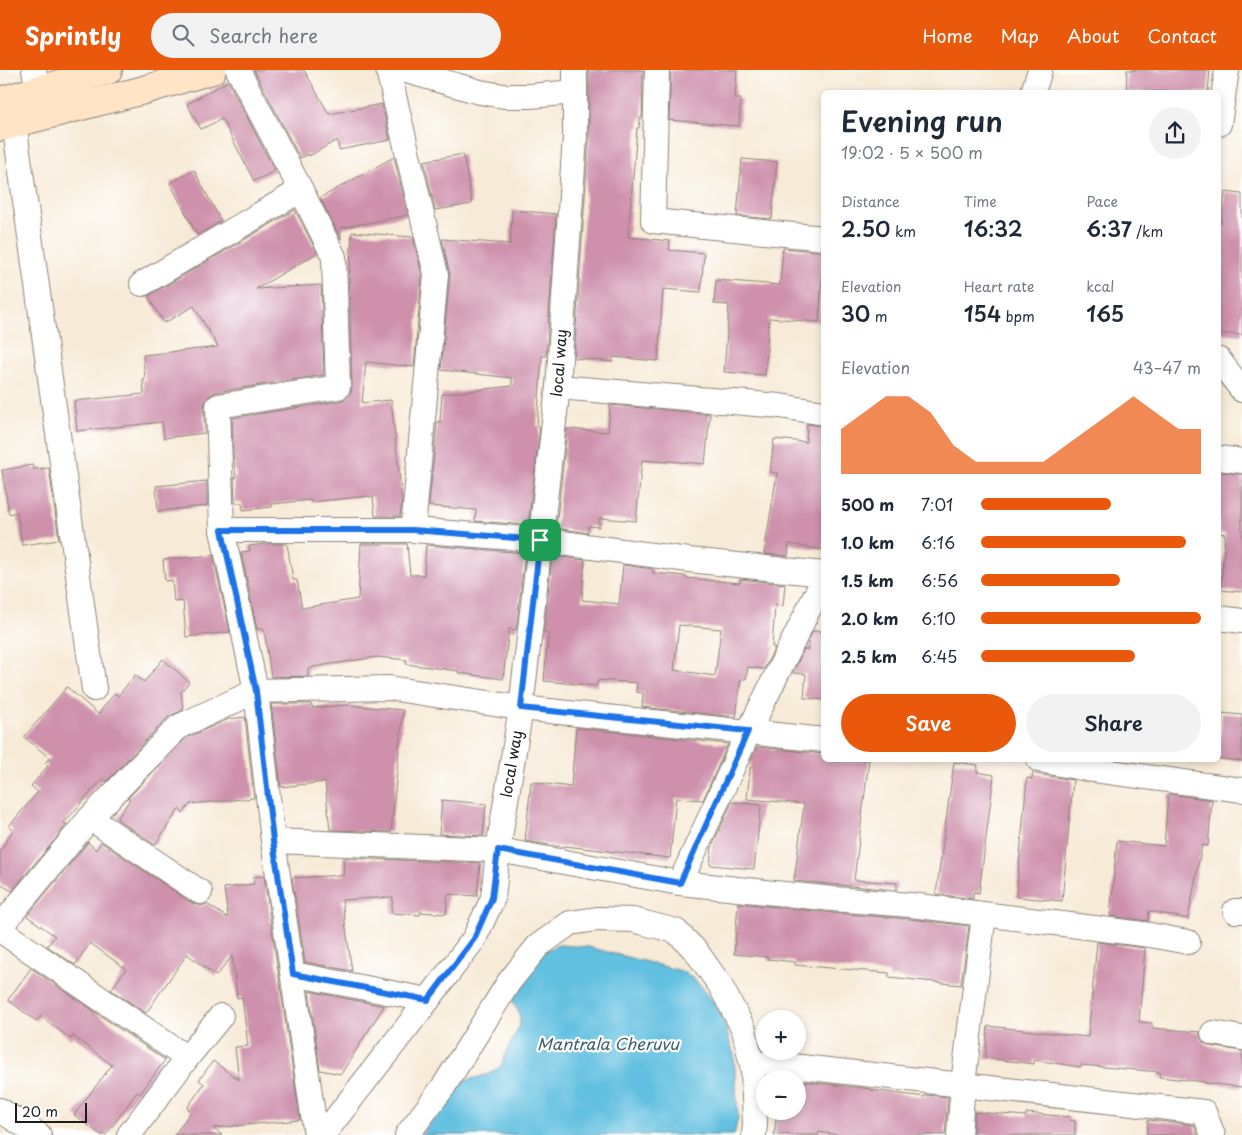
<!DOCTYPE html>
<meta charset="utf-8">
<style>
:root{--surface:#fff;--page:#f2f2f3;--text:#1f2937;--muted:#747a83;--accent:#ea580c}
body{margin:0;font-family:"Playpen Sans",sans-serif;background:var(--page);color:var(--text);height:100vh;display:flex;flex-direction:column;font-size:19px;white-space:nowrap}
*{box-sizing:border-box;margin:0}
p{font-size:16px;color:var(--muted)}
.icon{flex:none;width:28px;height:28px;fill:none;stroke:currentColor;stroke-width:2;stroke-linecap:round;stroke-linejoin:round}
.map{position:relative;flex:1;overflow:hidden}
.drawer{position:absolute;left:821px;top:20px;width:400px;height:672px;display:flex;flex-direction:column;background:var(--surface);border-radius:8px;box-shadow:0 2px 8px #0003}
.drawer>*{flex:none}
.buttons{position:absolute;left:756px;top:940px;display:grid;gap:10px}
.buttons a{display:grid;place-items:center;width:50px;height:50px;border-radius:50%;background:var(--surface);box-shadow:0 2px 8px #0003;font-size:25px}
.scale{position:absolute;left:15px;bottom:12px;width:72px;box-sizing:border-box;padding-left:5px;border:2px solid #1c1c1c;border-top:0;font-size:14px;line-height:18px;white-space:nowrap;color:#1c1c1c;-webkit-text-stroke:4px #fff;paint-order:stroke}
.pin{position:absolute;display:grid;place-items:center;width:42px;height:42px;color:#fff;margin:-21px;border-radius:10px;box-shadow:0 2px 8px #0006}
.round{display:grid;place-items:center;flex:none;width:52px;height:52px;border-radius:26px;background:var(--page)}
.overview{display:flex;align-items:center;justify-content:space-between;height:85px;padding:0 20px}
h1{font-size:28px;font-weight:600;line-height:38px}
.stats{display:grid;grid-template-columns:repeat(3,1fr);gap:8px;height:85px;padding:5px 20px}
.stats div{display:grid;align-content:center}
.stats b{font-size:21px;font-weight:600}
.stats small{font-size:14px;font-weight:400}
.stats p{font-size:14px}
.chart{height:140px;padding:10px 20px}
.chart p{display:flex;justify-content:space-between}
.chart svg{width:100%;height:90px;margin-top:5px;fill:var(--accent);opacity:.7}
.cta{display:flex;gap:10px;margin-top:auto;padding:10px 20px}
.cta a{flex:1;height:58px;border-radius:30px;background:var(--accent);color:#fff;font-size:20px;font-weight:600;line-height:58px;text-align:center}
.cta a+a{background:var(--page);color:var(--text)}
ul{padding:0 20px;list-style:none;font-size:16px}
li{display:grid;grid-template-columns:80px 60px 1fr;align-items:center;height:38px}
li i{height:12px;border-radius:6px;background:var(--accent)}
header{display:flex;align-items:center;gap:30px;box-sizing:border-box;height:70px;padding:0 25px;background:var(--accent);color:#fff}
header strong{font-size:24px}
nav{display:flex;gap:28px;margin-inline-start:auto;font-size:18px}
.search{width:350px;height:45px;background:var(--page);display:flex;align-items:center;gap:12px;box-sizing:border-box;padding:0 18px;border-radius:28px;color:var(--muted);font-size:19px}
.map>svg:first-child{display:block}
</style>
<header>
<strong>Sprintly</strong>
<div class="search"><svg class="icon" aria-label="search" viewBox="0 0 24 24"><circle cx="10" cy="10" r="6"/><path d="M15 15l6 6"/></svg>Search here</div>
<nav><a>Home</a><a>Map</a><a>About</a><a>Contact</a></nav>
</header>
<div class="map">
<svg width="1242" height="1065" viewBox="0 0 1242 1065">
<rect width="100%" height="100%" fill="#fff"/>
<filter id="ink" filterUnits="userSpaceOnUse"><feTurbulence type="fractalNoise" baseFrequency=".02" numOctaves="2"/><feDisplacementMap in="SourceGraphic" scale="10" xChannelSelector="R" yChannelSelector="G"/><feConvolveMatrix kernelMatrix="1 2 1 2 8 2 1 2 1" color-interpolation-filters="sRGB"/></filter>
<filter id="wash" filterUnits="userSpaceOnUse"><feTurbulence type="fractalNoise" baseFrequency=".0096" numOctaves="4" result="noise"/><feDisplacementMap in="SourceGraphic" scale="20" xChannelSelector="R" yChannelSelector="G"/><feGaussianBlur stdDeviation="1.12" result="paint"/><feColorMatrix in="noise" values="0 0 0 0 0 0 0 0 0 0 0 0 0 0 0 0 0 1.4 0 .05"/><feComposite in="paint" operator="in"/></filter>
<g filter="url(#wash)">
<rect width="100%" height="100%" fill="#f7ead6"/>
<!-- water -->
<polygon fill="#62c0e0" stroke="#3f6e7e" points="559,875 588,877 670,898 685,902 701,916 720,941 734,985 738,1048 734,1065 421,1065 457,1013 489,1004 502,995 505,984 520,955 519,943 511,929 537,884"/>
<g id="blocks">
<!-- building -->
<g fill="#ce90ab" fill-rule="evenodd">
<polygon points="254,0 304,0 329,44 382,34 390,70 339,80 337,70 309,86 309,84 300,88"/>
<polygon points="589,0 643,0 642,48 640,48 639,58 637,58 628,167 670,171 669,180 704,183 701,222 663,219 658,291 613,287 613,292 574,288 589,68"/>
<polygon points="671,0 737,0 735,29 741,29 739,56 669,50"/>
<polygon points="1127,0 1210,0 1208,22 1126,22"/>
<polygon points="228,11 275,101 254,111 222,49 201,59 187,34"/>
<polygon points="463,84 472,134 435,140 424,91"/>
<polygon points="394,87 408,145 341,158 341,169 320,128"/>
<polygon points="742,89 777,92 772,149 737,146"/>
<polygon points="194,100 221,151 197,165 170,113"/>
<polygon points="1225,122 1242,124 1242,265 1219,263 1219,153 1221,153"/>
<polygon points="295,140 317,183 256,219 321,215 324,305 216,322 210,325 206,330 204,336 205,363 164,368 162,352 77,361 74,331 144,324 143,310 145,310 143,285 218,277 194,236 164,253 148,226"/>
<polygon points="512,140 556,144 546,286 542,286 537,356 540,356 528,455 475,451 476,440 429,436 437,352 440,352 442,324 512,316 512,308 441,300 450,205 442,169 510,174"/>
<polygon points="352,162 413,167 422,205 414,297 366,292 362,333 391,330 402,430 400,446 375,446 373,427 369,427 369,426 311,432 311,430 272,434 272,437 243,440 242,433 235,433 234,408 236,408 233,382 232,348 340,331 347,328 351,323 352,317 349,213"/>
<polygon points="783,178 824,182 819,252 769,248 765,305 724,302 729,235 714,234 716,210 780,215"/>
<polygon points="610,335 710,344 705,394 668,391 667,392 642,390 636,451 599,448 599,457 588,456 588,463 556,458 567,359 608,362"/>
<polygon points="807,354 824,356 824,480 789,474 788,486 764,484 777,403 770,402 774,369 806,372"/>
<polygon points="33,395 33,399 49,398 59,470 22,475 17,442 9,444 2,400"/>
<polygon points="1219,402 1242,404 1242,522 1221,520 1225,464 1219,463"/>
<polygon points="207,411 207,436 158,441 156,416"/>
<polygon points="265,474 287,474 293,510 297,510 302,538 358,529 361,474 407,474 410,505 424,505 426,475 525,483 516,560 509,559 503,609 458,603 459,601 406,594 407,590 377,587 313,597 313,598 308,599 308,606 271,607 264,559 257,559 241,482 250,481 249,476"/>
<polygon points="213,485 230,562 186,567 183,531 174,532 172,510 165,511 163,490"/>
<path d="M 552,486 L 585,490 L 582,530 L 619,534 L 623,495 L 653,499 L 653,503 L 685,506 L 685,508 L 740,513 L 740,509 L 785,514 L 783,536 L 775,535 L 772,577 L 775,577 L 764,599 L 748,597 L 746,609 L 741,609 L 736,647 L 642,637 L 643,623 L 636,622 L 637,613 L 598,610 L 597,616 L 544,611 L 548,563 L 544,563 ZM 679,555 L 721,559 L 715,606 L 674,600 Z"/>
<polygon points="813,561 824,561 824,630 804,628 806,604 793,603 804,579 808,580 808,571"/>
<polygon points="163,589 189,612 181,622 183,640 168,647 106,712 102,709 64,753 67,755 12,821 0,814 0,781 13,760 9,756 38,722 31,716 48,696 45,693 50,688 24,667 67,617 98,644 115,623 118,626 135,605 144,612"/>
<polygon points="271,634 311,634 312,638 346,635 403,640 391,762 330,760 325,712 281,717"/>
<polygon points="1222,643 1242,645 1242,691 1219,689"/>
<polygon points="245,647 254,728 190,734 183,743 179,739 155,775 117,749 130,729 128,728 186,668 229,649"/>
<polygon points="576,658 728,674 703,730 676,728 670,788 565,776 565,777 555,776 525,771 531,712 571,717"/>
<polygon points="757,677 824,684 824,690 869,690 854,810 897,813 897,820 794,811 804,734 747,729 751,690"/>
<polygon points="954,692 978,695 977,702 994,705 979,823 973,822 973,829 936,824"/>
<polygon points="1033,702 1036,704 1073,710 1062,831 1016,827 1027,708 1032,709"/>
<polygon points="1168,724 1212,730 1208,776 1202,775 1188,849 1149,841 1148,851 1110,846 1117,771 1164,776"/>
<polygon points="442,730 486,734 483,766 439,764"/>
<polygon points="732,732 761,735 754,799 710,795 712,776"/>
<polygon points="88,772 96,780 101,772 192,833 200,836 207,834 228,848 224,818 254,814 253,807 264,806 300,1050 213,1058 222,1065 174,1065 191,1042 187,1038 204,1014 199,1010 213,991 239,1010 235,977 248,976 242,927 237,928 232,886 216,906 187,884 146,943 111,920 126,899 90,873 75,895 47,876 55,866 27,846"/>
<polygon points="343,788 480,793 477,826 448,824 446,844 421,842 420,845 391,843 393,827 342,830 352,901 305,892 292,808 344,805"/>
<polygon points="738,833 832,843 910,849 969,856 961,915 889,907 889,903 795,895 795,892 767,889 768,887 734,884"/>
<polygon points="1097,872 1145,878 1139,952 1152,953 1152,958 1200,962 1200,968 1204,973 1210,976 1242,981 1242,1017 1205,1013 1205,1012 1159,1007 1160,1002 1081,995 1081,997 1034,990 1034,994 985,988 988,956 1088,967"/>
<polygon points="31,898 165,990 140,1024 137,1022 106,1065 101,1065 74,1045 112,995 73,966 71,969 40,946 36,951 8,930"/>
<polygon points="309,921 384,936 341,1004 320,1000"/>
<polygon points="798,1011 871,1019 871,1020 925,1027 925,1025 948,1027 945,1065 840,1065 819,1062 818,1065 774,1065 777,1041 798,1041"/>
<polygon points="975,1042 1026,1046 1026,1043 1070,1047 1069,1050 1075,1051 1075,1065 973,1065"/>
<polygon points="1148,1050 1194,1055 1198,1065 1147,1065"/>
</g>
</g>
</g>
<g filter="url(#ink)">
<use href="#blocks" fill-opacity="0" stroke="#8a8379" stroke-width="1"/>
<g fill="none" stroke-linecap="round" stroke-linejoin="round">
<defs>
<g id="street">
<polyline points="34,0 38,20"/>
<polyline points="238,0 301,120 334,187 338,317 218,336 222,460 256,621 273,771 316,1065"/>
<polyline points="388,0 436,204 413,460"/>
<polyline points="403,0 480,22 504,26 530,26 575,22"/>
<polyline points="657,0 653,151 824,168"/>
<polyline points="1033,22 1040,0"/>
<polyline points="14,53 94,619"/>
<polyline points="1219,54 1227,0"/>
<polyline points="142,214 301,120"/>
<polyline points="1219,290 1242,320"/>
<polyline points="558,317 780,336 824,343"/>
<polyline points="1219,388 1242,391"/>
<polyline points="222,460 413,460 540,470 689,490 824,504"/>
<polyline points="1219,548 1242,551"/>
<polyline points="1039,690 1087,699 1242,720"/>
<polyline points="90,748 200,822"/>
<polyline points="273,771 498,780 680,813 833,829 911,835 1150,865 1188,872"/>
<polyline points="680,813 749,661 824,508"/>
<polyline points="1235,841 1242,841"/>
<polyline points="0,857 90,748 178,657 256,621 389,618 521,638 824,670"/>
<polyline points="0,860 187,988 129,1065"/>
<polyline points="293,904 428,930"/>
<polyline points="1213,963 1242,968"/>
<polyline points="187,988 221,946"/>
<polyline points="766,993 1204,1042 1213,1065"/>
<polyline points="0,1040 39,1065"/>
<path id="s1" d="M 323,1065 L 428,930 L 474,869 L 493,828 L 498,780 L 521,638 L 558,317 L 575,67 L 575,0"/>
<polyline points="407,1065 444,1016 509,912 538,876 570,853 597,849 633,850 676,861 696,881 720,915 744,960 753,1000 755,1054 754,1065"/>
<polyline points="959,1065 963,1014 984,845"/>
</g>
<g id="secondary">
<polyline points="0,31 108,0"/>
<polyline points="0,57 144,20 212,0"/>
</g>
</defs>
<!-- street casing -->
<use href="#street" stroke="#8a8379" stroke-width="26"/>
<!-- secondary casing -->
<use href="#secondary" stroke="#8a8379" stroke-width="30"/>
<!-- street -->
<use href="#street" stroke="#fff" stroke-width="24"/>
<!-- secondary -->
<use href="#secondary" stroke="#ffe4c6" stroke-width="28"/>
</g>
</g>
<g fill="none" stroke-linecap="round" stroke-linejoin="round" filter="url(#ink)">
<defs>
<polygon id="route" points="222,460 413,460 540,470 521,638 748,661 680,813 498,780 492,828 474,869 428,930 293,904 273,771 256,621"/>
</defs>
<!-- route casing -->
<use href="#route" stroke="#fff" stroke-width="10"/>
<!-- route -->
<use href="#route" stroke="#1a73e8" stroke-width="6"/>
</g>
<g text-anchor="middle" stroke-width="4.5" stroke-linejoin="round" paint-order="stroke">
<!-- street labels -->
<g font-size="15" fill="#1c1c1c" stroke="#fff">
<text dy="5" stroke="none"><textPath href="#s1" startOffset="832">local way</textPath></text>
<text dy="5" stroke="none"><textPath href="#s1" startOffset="428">local way</textPath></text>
</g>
<!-- water labels -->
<g font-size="16" font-style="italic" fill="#385e6a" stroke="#fff">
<text x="608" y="980">Mantrala Cheruvu</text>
</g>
</g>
</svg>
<div class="buttons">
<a>+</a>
<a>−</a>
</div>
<div class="scale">20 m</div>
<div class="pin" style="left:540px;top:470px;background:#1e9e55"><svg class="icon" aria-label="arrive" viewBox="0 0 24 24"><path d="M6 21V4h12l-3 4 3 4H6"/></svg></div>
<section class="drawer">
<div class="overview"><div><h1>Evening run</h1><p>19:02 · 5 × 500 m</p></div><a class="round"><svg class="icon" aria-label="share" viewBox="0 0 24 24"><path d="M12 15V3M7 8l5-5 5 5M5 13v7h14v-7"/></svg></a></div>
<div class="stats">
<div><p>Distance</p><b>2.50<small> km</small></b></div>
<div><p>Time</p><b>16:32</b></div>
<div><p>Pace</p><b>6:37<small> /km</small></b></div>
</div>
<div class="stats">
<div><p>Elevation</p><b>30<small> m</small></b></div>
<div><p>Heart rate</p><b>154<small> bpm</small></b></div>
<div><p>kcal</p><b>165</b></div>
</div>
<div class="chart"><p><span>Elevation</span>43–47 m</p>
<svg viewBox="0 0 160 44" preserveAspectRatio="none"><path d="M0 44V22L10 14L20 6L30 6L40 14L50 30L60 38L70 38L80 38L90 38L100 30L110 22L120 14L130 6L140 14L150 22L160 22V44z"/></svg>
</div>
<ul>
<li><b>500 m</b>7:01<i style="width:59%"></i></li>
<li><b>1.0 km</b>6:16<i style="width:93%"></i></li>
<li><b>1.5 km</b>6:56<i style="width:63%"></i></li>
<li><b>2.0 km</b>6:10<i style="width:100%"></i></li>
<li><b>2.5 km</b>6:45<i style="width:70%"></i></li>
</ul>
<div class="cta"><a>Save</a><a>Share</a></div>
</section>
</div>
